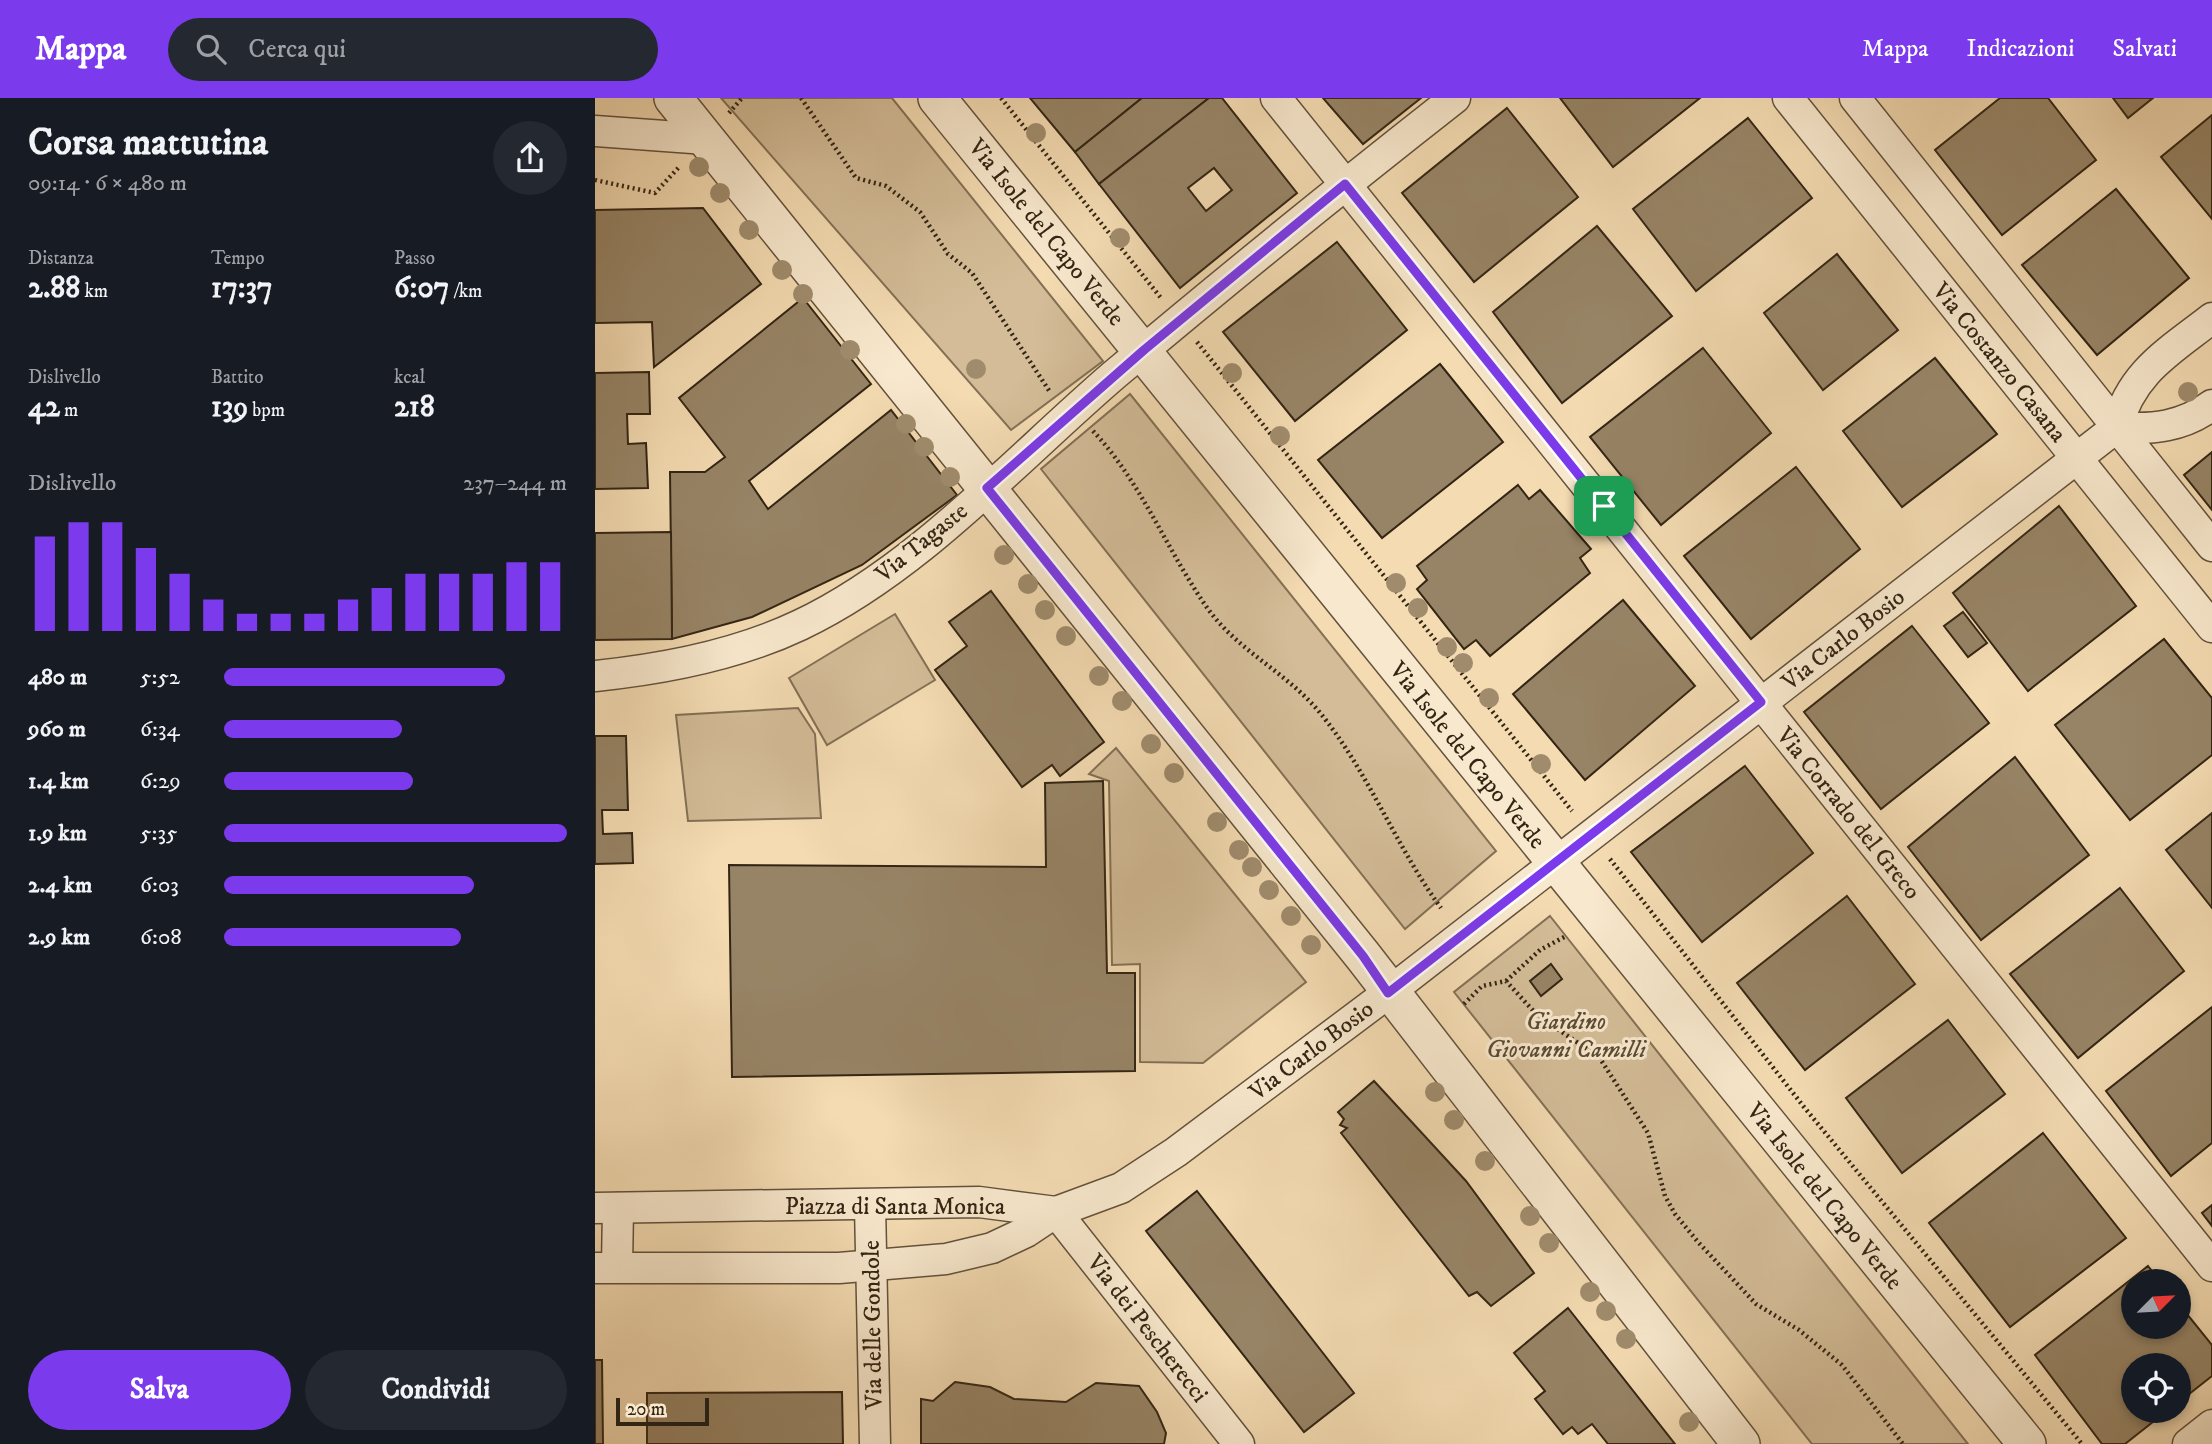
<!DOCTYPE html>
<html lang="it">
<meta charset="utf-8">
<style>
:root{--surface:#171b24;--page:#242831;--text:#f1f3f6;--muted:#9ea1a6;--accent:#7c3aed}
body{margin:0;font-family:"IM FELL DW Pica",serif;background:var(--page);color:var(--text);height:100vh;display:flex;flex-direction:column;font-size:26px;white-space:nowrap}
*{box-sizing:border-box;margin:0}
p{font-size:23px;color:var(--muted)}
.icon{flex:none;width:38px;height:38px;fill:none;stroke:currentColor;stroke-width:2;stroke-linecap:round;stroke-linejoin:round}
.map{position:relative;flex:1;overflow:hidden}
.drawer{display:flex;flex-direction:column;background:var(--surface);width:595px}
.drawer>*{flex:none}
.needle{width:46px;rotate:66deg}
.tools{position:absolute;left:1526px;top:1171px;display:grid;gap:14px}
.tools a{display:grid;place-items:center;width:70px;height:70px;border-radius:50%;background:var(--surface);box-shadow:0 4px 10px #0003;font-size:35px}
.scale{position:absolute;left:21px;bottom:18px;width:93px;box-sizing:border-box;padding-left:7px;border:4px solid #332514;border-top:0;font-size:19px;line-height:24px;white-space:nowrap;color:#332514;-webkit-text-stroke:5px #f8e8cd;paint-order:stroke}
.pin{position:absolute;display:grid;place-items:center;width:60px;height:60px;color:#fff;margin:-30px;border-radius:14px;box-shadow:0 4px 10px #0006}
.round{display:grid;place-items:center;flex:none;width:74px;height:74px;border-radius:37px;background:var(--page)}
.summary{display:flex;align-items:center;justify-content:space-between;height:119px;padding:0 28px}
h1{font-size:38px;font-weight:700;line-height:52px}
.metrics{display:grid;grid-template-columns:repeat(3,1fr);gap:10px;height:119px;padding:7px 28px}
.metrics div{display:grid;align-content:center}
.metrics b{font-size:30px;font-weight:700}
.metrics small{font-size:19px;font-weight:400}
.metrics p{font-size:19px}
.chart{height:196px;padding:14px 28px}
.chart p{display:flex;justify-content:space-between}
.chart svg{width:100%;height:126px;margin-top:7px;stroke:var(--accent);stroke-width:6}
.cta{display:flex;gap:14px;margin-top:auto;padding:14px 28px}
.cta a{flex:1;height:80px;border-radius:42px;background:var(--accent);color:#fff;font-size:28px;font-weight:700;line-height:80px;text-align:center}
.cta a+a{background:var(--page);color:var(--text)}
ul{padding:0 28px;list-style:none;font-size:23px}
li{display:grid;grid-template-columns:112px 84px 1fr;align-items:center;height:52px}
li i{height:18px;border-radius:9px;background:var(--accent)}
header{display:flex;align-items:center;gap:42px;box-sizing:border-box;height:98px;padding:0 35px;background:var(--accent);color:#fff}
header strong{font-size:33px}
nav{display:flex;gap:38px;margin-inline-start:auto;font-size:24px}
.search{width:490px;height:63px;background:var(--page);display:flex;align-items:center;gap:18px;box-sizing:border-box;padding:0 24px;border-radius:38px;color:var(--muted);font-size:26px}
main{display:flex;flex:1;min-height:0}
.map>svg:first-child{display:block}
</style>
<header>
<strong>Mappa</strong>
<div class="search"><svg class="icon" aria-label="search" viewBox="0 0 24 24"><circle cx="10" cy="10" r="6"/><path d="M15 15l6 6"/></svg>Cerca qui</div>
<nav><a>Mappa</a><a>Indicazioni</a><a>Salvati</a></nav>
</header>
<main>
<section class="drawer">
<div class="summary"><div><h1>Corsa mattutina</h1><p>09:14 · 6 × 480 m</p></div><a class="round"><svg class="icon" aria-label="share" viewBox="0 0 24 24"><path d="M12 15V3M7 8l5-5 5 5M5 13v7h14v-7"/></svg></a></div>
<div class="metrics">
<div><p>Distanza</p><b>2.88<small> km</small></b></div>
<div><p>Tempo</p><b>17:37</b></div>
<div><p>Passo</p><b>6:07<small> /km</small></b></div>
</div>
<div class="metrics">
<div><p>Dislivello</p><b>42<small> m</small></b></div>
<div><p>Battito</p><b>139<small> bpm</small></b></div>
<div><p>kcal</p><b>218</b></div>
</div>
<div class="chart"><p><span>Dislivello</span>237–244 m</p>
<svg viewBox="0 0 160 44" preserveAspectRatio="none"><path d="M5 44V11M15 44V6M25 44V6M35 44V15M45 44V24M55 44V33M65 44V38M75 44V38M85 44V38M95 44V33M105 44V29M115 44V24M125 44V24M135 44V24M145 44V20M155 44V20"/></svg>
</div>
<ul>
<li><b>480 m</b>5:52<i style="width:82%"></i></li>
<li><b>960 m</b>6:34<i style="width:52%"></i></li>
<li><b>1.4 km</b>6:29<i style="width:55%"></i></li>
<li><b>1.9 km</b>5:35<i style="width:100%"></i></li>
<li><b>2.4 km</b>6:03<i style="width:73%"></i></li>
<li><b>2.9 km</b>6:08<i style="width:69%"></i></li>
</ul>
<div class="cta"><a>Salva</a><a>Condividi</a></div>
</section>
<div class="map">
<svg width="1617" height="1346" viewBox="0 0 1617 1346">
<rect width="100%" height="100%" fill="#f4dbb2"/>
<filter id="stains"><feTurbulence type="fractalNoise" baseFrequency=".00286" numOctaves="4"/><feColorMatrix values="0 0 0 0 .2 0 0 0 0 .09 0 0 0 0 .02 0 0 0 .5 -.17"/></filter>
<radialGradient id="worn" r=".72"><stop offset=".6" stop-color="#630" stop-opacity="0"/><stop offset="1" stop-color="#630" stop-opacity=".3"/></radialGradient>
<!-- green -->
<g fill="#d3bc97" stroke="#837056" stroke-width="2">
<polygon points="126,0 297,0 508,263 416,332"/>
<polygon points="535,296 901,753 810,831 446,371"/>
<polygon points="300,516 340,582 232,647 194,580"/>
<polygon points="203,610 220,636 226,720 93,723 81,617"/>
<polygon points="521,650 711,884 608,965 545,964 545,866 517,867 514,683 494,676"/>
<polygon points="955,818 1373,1346 1217,1346 859,894"/>
</g>
<!-- building -->
<g fill="#978466" stroke="#332514" stroke-width="2" fill-rule="evenodd">
<polygon points="435,0 547,0 480,54"/>
<polygon points="547,0 614,0 504,86 480,54"/>
<path d="M 614,0 L 627,0 L 702,95 L 585,190 L 504,86 ZM 619,70 L 637,92 L 611,113 L 593,90 Z"/>
<polygon points="728,0 826,0 768,46"/>
<polygon points="965,0 1105,0 1018,69"/>
<polygon points="1405,0 1453,0 1501,62 1407,137 1340,52"/>
<polygon points="1518,0 1558,0 1533,20"/>
<polygon points="912,10 983,99 879,184 807,95"/>
<polygon points="1617,17 1617,121 1566,59"/>
<polygon points="1153,20 1217,100 1101,193 1038,111"/>
<polygon points="1521,91 1594,180 1502,257 1427,167"/>
<polygon points="108,110 166,186 59,269 57,224 0,225 0,112"/>
<polygon points="1002,128 1077,218 967,305 898,214"/>
<polygon points="742,144 812,232 700,323 628,234"/>
<polygon points="1242,156 1303,232 1228,292 1169,215"/>
<polygon points="208,200 276,286 154,383 173,411 296,312 362,397 267,467 157,519 77,541 75,374 110,374 130,359 84,300"/>
<polygon points="1108,250 1176,335 1066,427 995,339"/>
<polygon points="1340,260 1402,336 1307,409 1248,333"/>
<polygon points="845,266 908,344 787,440 723,362"/>
<polygon points="54,274 55,316 32,316 33,346 51,345 53,390 0,391 0,275"/>
<polygon points="1617,354 1617,412 1589,377"/>
<polygon points="1201,369 1265,451 1156,541 1089,458"/>
<polygon points="923,387 934,401 945,392 996,451 985,460 995,475 895,558 881,542 869,551 822,491 832,482 822,468"/>
<polygon points="1464,408 1541,508 1433,593 1358,495"/>
<polygon points="76,434 77,541 0,542 0,435"/>
<polygon points="396,493 509,644 465,678 457,667 427,689 340,572 372,548 354,524"/>
<polygon points="1028,502 1100,588 990,682 918,596"/>
<polygon points="1368,514 1392,545 1373,559 1349,528"/>
<polygon points="1317,528 1394,625 1286,711 1209,614"/>
<polygon points="1569,541 1617,600 1617,657 1535,722 1460,627"/>
<polygon points="0,638 31,638 33,712 7,712 8,736 37,735 38,765 0,766"/>
<polygon points="1420,659 1494,757 1386,842 1313,749"/>
<polygon points="1150,668 1218,755 1107,844 1036,754"/>
<polygon points="508,683 512,875 540,875 540,973 137,979 134,767 451,769 450,685"/>
<polygon points="1617,715 1617,810 1571,752"/>
<polygon points="1525,790 1589,873 1483,960 1415,876"/>
<polygon points="1252,798 1320,886 1210,972 1142,885"/>
<polygon points="956,866 967,881 946,898 935,883"/>
<polygon points="1617,909 1617,1045 1576,1078 1511,993"/>
<polygon points="1353,922 1410,996 1307,1075 1251,1000"/>
<polygon points="779,983 871,1083 939,1175 896,1208 882,1194 874,1198 746,1035 752,1030 745,1027 749,1021 743,1014"/>
<polygon points="1448,1035 1531,1140 1415,1229 1334,1125"/>
<polygon points="602,1093 759,1295 709,1334 551,1133"/>
<polygon points="1617,1107 1617,1128 1607,1115"/>
<polygon points="1553,1168 1565,1183 1538,1183 1538,1228 1584,1228 1584,1206 1617,1247 1617,1278 1584,1304 1584,1267 1538,1267 1538,1312 1573,1312 1530,1346 1507,1346 1440,1257"/>
<polygon points="973,1210 1080,1346 1013,1346 997,1326 983,1336 977,1329 968,1336 940,1301 950,1293 919,1255"/>
<polygon points="0,1262 7,1262 8,1346 0,1346"/>
<polygon points="360,1284 395,1289 419,1301 471,1304 501,1285 544,1288 562,1314 571,1335 569,1346 326,1346 326,1301 338,1303"/>
<polygon points="247,1294 248,1346 52,1346 52,1295"/>
</g>
<g fill="none" stroke-linecap="round" stroke-linejoin="round">
<defs>
<g id="minor">
<polyline points="681,0 1617,1168"/>
<polyline points="1193,0 1617,529"/>
<polyline points="1260,0 1617,448"/>
<polyline points="0,33 111,41"/>
<path d="M 1522,329 C 1557,332 1588,329 1617,307"/>
<path d="M 0,578 C 69,571 142,557 205,527 C 323,471 420,362 519,277 C 631,183 745,90 860,0"/>
<polyline points="275,1107 280,1346"/>
<polyline points="0,1110 384,1104 461,1114"/>
<polyline points="461,1114 644,1346"/>
<polyline points="22,1169 23,1110"/>
<path d="M 0,1170 L 244,1170 L 351,1161 L 397,1150 L 431,1134 L 461,1114 L 526,1090 L 581,1054 L 793,895 L 1522,329 C 1536,274 1575,253 1617,220"/>
<polyline points="1593,1346 1617,1327"/>
</g>
<g id="tertiary">
<polyline points="78,0 768,858 1146,1346"/>
<polyline points="342,0 1432,1346"/>
</g>
</defs>
<!-- minor casing -->
<use href="#minor" stroke="#63523c" stroke-width="33"/>
<!-- tertiary casing -->
<use href="#tertiary" stroke="#63523c" stroke-width="40"/>
<!-- path -->
<g stroke="#332514" stroke-width="4.5" stroke-dasharray="2 3.5" stroke-linecap="butt">
<polyline points="206,0 261,80 291,88 325,114 353,156 377,175 455,294"/>
<polyline points="406,0 566,200"/>
<polyline points="134,15 147,0"/>
<polyline points="0,82 60,95 85,68"/>
<polyline points="602,244 977,713"/>
<path d="M 498,333 C 547,385 572,453 613,511 C 644,554 693,575 726,616 C 774,675 801,749 846,810"/>
<polyline points="1015,761 1209,1009 1487,1346"/>
<polyline points="911,883 945,852 971,838"/>
<polyline points="869,906 887,888 911,883 943,918 1004,959 1053,1035 1070,1098 1080,1116 1103,1144 1161,1206 1204,1232 1247,1267 1308,1346"/>
</g>
<!-- minor -->
<use href="#minor" stroke="#f8e8cd" stroke-width="30"/>
<!-- tertiary -->
<use href="#tertiary" stroke="#f8e8cd" stroke-width="37"/>
</g>
<!-- trees -->
<g fill="#a08c6d">
<circle cx="441" cy="35" r="10"/>
<circle cx="104" cy="69" r="10"/>
<circle cx="125" cy="95" r="10"/>
<circle cx="154" cy="132" r="10"/>
<circle cx="525" cy="140" r="10"/>
<circle cx="187" cy="172" r="10"/>
<circle cx="208" cy="196" r="10"/>
<circle cx="255" cy="252" r="10"/>
<circle cx="381" cy="271" r="10"/>
<circle cx="637" cy="275" r="10"/>
<circle cx="1593" cy="294" r="10"/>
<circle cx="311" cy="326" r="10"/>
<circle cx="685" cy="338" r="10"/>
<circle cx="329" cy="349" r="10"/>
<circle cx="355" cy="379" r="10"/>
<circle cx="409" cy="457" r="10"/>
<circle cx="801" cy="485" r="10"/>
<circle cx="433" cy="486" r="10"/>
<circle cx="823" cy="510" r="10"/>
<circle cx="450" cy="512" r="10"/>
<circle cx="471" cy="538" r="10"/>
<circle cx="852" cy="549" r="10"/>
<circle cx="868" cy="565" r="10"/>
<circle cx="504" cy="578" r="10"/>
<circle cx="894" cy="600" r="10"/>
<circle cx="527" cy="603" r="10"/>
<circle cx="556" cy="646" r="10"/>
<circle cx="946" cy="666" r="10"/>
<circle cx="579" cy="675" r="10"/>
<circle cx="622" cy="724" r="10"/>
<circle cx="644" cy="752" r="10"/>
<circle cx="657" cy="769" r="10"/>
<circle cx="674" cy="792" r="10"/>
<circle cx="696" cy="818" r="10"/>
<circle cx="716" cy="847" r="10"/>
<circle cx="840" cy="994" r="10"/>
<circle cx="859" cy="1022" r="10"/>
<circle cx="890" cy="1063" r="10"/>
<circle cx="935" cy="1118" r="10"/>
<circle cx="954" cy="1145" r="10"/>
<circle cx="995" cy="1194" r="10"/>
<circle cx="1011" cy="1213" r="10"/>
<circle cx="1031" cy="1241" r="10"/>
<circle cx="1094" cy="1324" r="10"/>
</g>
<g fill="none" stroke-linecap="round" stroke-linejoin="round">
<defs>
<polygon id="route" points="750,86 1166,604 793,895 768,858 392,390 549,252"/>
</defs>
<!-- route casing -->
<use href="#route" stroke="#fff" stroke-width="14"/>
<!-- route -->
<use href="#route" stroke="#7c3aed" stroke-width="9"/>
</g>
<g text-anchor="middle" stroke-width="6" stroke-linejoin="round" paint-order="stroke">
<!-- street labels -->
<g font-size="24" fill="#332514" stroke="#f8e8cd">
<text transform="translate(452 134) rotate(51)" y="8">Via Isole del Capo Verde</text>
<text transform="translate(1405 264) rotate(51)" y="8">Via Costanzo Casana</text>
<text transform="translate(326 444) rotate(-39)" y="8">Via Tagaste</text>
<text transform="translate(1248 541) rotate(-38)" y="8">Via Carlo Bosio</text>
<text transform="translate(873 657) rotate(51)" y="8">Via Isole del Capo Verde</text>
<text transform="translate(1254 715) rotate(51)" y="8">Via Corrado del Greco</text>
<text transform="translate(716 952) rotate(-37)" y="8">Via Carlo Bosio</text>
<text transform="translate(1230 1098) rotate(51)" y="8">Via Isole del Capo Verde</text>
<text x="300" y="1116">Piazza di Santa Monica</text>
<text transform="translate(277 1227) rotate(-91)" y="8">Via delle Gondole</text>
<text transform="translate(553 1230) rotate(52)" y="8">Via dei Pescherecci</text>
</g>
<!-- park labels -->
<g font-size="24" font-style="italic" fill="#5b4b35" stroke="#f8e8cd">
<text x="971" y="931">Giardino<tspan x="971" dy="28">Giovanni Camilli</tspan></text>
</g>
</g>
<rect width="100%" height="100%" filter="url(#stains)"/>
<rect width="100%" height="100%" fill="url(#worn)"/>
</svg>
<div class="tools">
<a><svg class="needle" viewBox="-14 -14 28 28"><path d="M0-13l5 13h-10z" fill="#e53935"/><path d="M0 13l5-13h-10z" fill="#9ea1a6"/></svg></a>
<a><svg class="icon" aria-label="locate" viewBox="0 0 24 24"><circle cx="12" cy="12" r="6"/><path d="M12 2v4M12 18v4M2 12h4M18 12h4"/></svg></a>
</div>
<div class="scale">20 m</div>
<div class="pin" style="left:1009px;top:408px;background:#1e9e55"><svg class="icon" aria-label="arrive" viewBox="0 0 24 24"><path d="M6 21V4h12l-3 4 3 4H6"/></svg></div>
</div>
</main>
